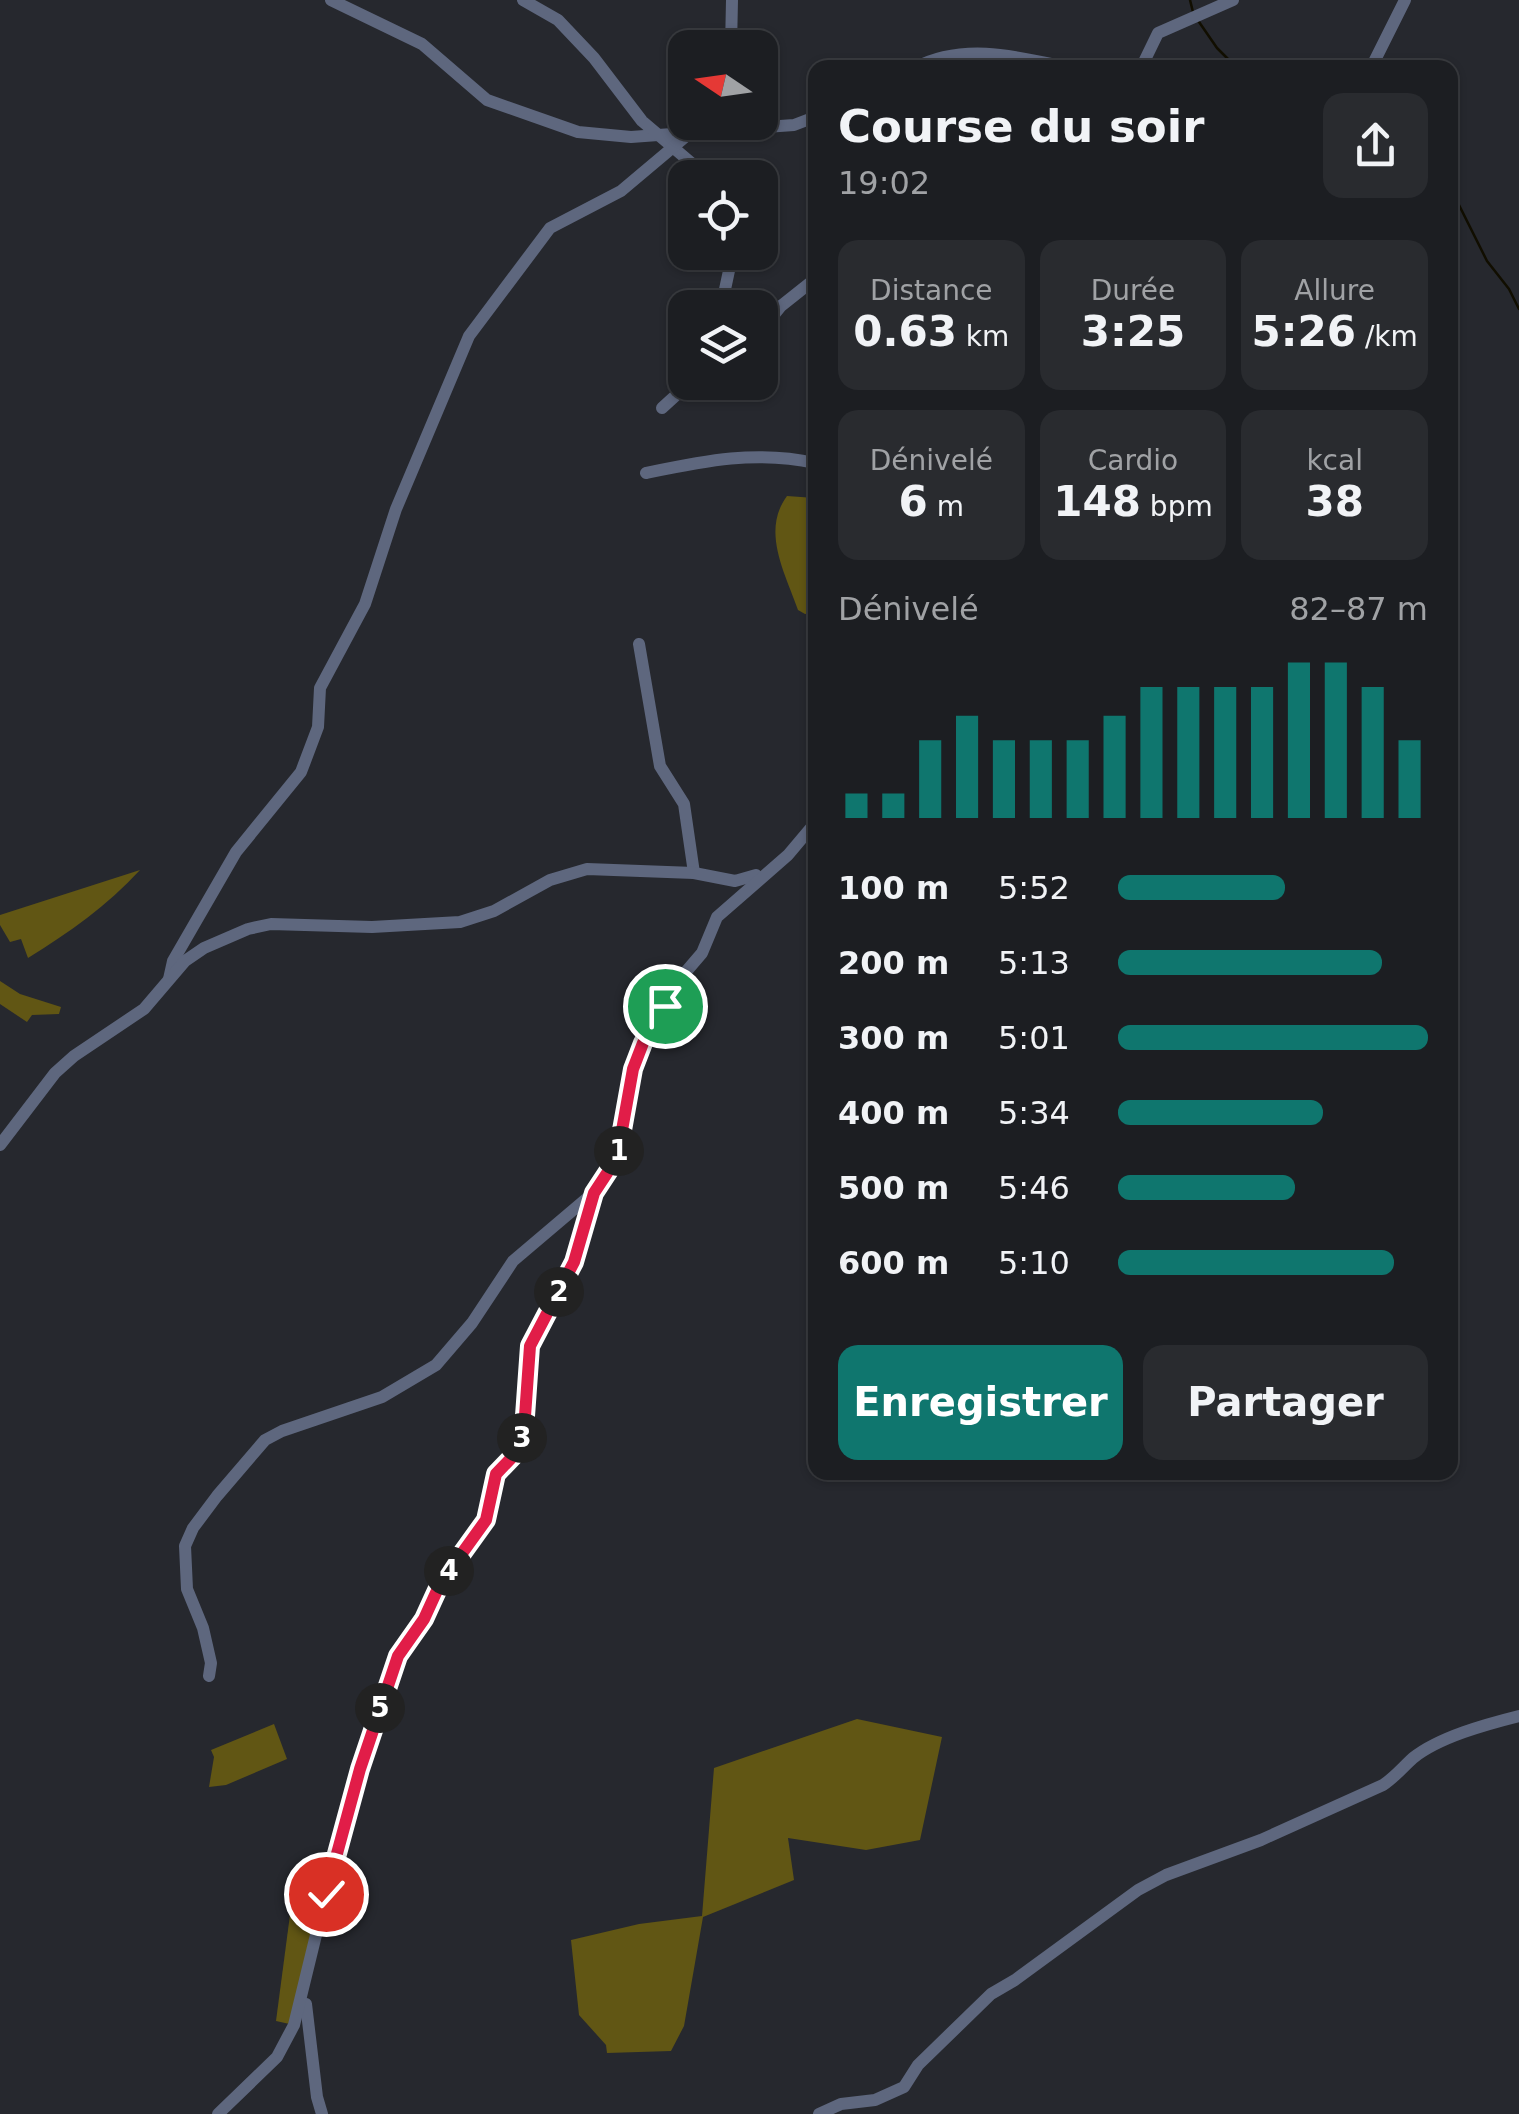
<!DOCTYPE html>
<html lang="fr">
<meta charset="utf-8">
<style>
:root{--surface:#1c1e22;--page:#292b2f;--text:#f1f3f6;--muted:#a0a2a5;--line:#3a3c40;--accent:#0f766e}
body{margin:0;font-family:"DejaVu Sans",sans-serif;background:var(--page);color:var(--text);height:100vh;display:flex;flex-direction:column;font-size:38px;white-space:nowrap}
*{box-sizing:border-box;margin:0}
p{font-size:32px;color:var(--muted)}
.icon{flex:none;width:55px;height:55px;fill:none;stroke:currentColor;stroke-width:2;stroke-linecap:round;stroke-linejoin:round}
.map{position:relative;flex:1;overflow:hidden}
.panel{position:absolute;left:808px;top:60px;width:650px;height:1420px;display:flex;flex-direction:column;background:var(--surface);border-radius:20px;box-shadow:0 2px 8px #0004,0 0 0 2px var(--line)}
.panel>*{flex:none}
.needle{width:65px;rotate:283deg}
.tools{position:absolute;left:668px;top:30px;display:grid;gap:20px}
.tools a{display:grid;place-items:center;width:110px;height:110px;border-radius:20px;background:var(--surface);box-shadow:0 2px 8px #0004,0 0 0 2px var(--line);font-size:50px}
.pin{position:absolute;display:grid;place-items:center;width:85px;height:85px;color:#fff;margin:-42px;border:5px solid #fff;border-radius:50%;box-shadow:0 2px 10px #0007}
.km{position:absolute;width:50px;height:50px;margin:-25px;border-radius:50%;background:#222;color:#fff;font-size:28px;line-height:50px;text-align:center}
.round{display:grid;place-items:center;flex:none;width:105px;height:105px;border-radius:20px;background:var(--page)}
.head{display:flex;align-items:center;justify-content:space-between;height:170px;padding:0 30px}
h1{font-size:45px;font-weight:700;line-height:75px}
.stats{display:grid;grid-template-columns:repeat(3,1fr);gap:15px;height:170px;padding:10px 30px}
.stats div{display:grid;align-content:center;border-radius:20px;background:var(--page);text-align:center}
.stats b{font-size:42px;font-weight:700}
.stats small{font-size:28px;font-weight:400}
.stats p{font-size:28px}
.chart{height:280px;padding:20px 30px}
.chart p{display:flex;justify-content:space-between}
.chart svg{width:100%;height:180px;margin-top:10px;stroke:var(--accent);stroke-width:6}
.cta{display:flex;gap:20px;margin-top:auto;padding:20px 30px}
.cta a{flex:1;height:115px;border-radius:20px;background:var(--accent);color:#fff;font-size:40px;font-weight:700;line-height:115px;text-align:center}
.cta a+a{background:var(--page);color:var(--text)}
ul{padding:0 30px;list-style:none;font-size:32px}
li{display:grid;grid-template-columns:160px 120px 1fr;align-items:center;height:75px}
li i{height:25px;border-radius:12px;background:var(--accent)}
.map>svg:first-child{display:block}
</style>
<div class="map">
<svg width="1519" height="2114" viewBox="0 0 1519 2114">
<rect width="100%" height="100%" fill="#26282e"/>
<!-- forest -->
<g fill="#615614">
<path d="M 787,496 L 815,498 L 815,613 L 805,614 L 798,610 C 785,573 761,531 787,496 Z"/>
<path d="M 140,870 C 107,906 70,932 28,958 L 21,939 L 10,942 L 0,925 L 0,915 Z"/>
<polygon points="0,981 20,994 61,1007 59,1014 32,1015 27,1022 0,1004"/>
<polygon points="857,1719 942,1737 920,1840 866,1850 788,1838 794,1880 703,1917 684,2026 671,2051 607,2053 606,2045 579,2015 571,1940 639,1924 702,1916 714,1768"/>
<polygon points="274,1724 287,1759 226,1785 209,1787 214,1757 211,1750"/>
<polygon points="310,1875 326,1894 294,2025 276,2021 293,1892"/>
</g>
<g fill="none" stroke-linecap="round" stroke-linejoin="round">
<!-- stream -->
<g stroke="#110e00" stroke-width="2.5">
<polyline points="1190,0 1193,12"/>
<polyline points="1197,19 1217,48 1237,68"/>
<polyline points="1450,187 1487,261 1509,289 1519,309"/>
</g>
<!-- minor -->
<g stroke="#5e677e" stroke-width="12">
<polyline points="331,0 422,44 487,100 578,132 631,137 794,125 815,117"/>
<polyline points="523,0 558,20 594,58 642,121 709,178"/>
<polyline points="731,48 732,0"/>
<path d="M 915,68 C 963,42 1019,57 1070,68"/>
<polyline points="1141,68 1158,33 1233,0"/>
<polyline points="1371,68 1405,0"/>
<polyline points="721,308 733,252"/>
<polyline points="760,332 781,306 815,279"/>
<polyline points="662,408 685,387 701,382"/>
<path d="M 646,473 C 704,461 756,450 815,463"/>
<polyline points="639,644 660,766 684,804 694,873"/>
<polyline points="169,979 173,961 236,852 301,772 318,727 320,688 365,604 396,509 469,336 550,228 621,191 703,122"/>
<polyline points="0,1145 55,1073 74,1056 144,1009 185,961 204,948 248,929 271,924 372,927 460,922 494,911 550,880 587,869 694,873 735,881 756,875"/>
<polyline points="209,1676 211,1663 203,1628 187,1589 185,1546 193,1528 217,1496 265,1440 282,1431 382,1397 436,1365 472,1323 513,1261 592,1194"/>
<polyline points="306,2004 317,2097 322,2114"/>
<polyline points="218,2114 277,2057 294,2025 326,1894 383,1695 399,1656 424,1619 440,1584 485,1519 497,1474 517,1451 524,1430 530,1347 574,1262 594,1193 617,1158 622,1140 626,1094 643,1043 678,981 702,953 717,917 788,855 815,823"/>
<path d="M 819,2114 L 841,2104 L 875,2100 L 904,2087 L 918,2065 L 991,1994 L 1015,1980 L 1138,1890 L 1166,1875 L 1261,1840 L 1383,1785 C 1395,1777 1403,1767 1413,1758 C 1439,1737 1487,1724 1519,1716"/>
</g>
</g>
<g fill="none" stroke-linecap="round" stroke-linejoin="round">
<defs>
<polyline id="route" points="326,1894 360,1769 398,1656 424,1619 440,1584 486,1520 496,1474 518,1451 524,1430 530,1346 574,1262 594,1193 617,1158 633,1069 643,1043 665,1006"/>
</defs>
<!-- route casing -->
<use href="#route" stroke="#fff" stroke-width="20"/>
<!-- route -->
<use href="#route" stroke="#e11d48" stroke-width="12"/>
</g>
</svg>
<div class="tools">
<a><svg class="needle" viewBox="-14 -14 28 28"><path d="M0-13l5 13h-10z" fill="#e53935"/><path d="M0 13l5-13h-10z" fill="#a0a2a5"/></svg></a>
<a><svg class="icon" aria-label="locate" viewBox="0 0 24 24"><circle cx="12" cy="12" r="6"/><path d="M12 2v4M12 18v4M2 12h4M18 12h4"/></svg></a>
<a><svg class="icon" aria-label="layers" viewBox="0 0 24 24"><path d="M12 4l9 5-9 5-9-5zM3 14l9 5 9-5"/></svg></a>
</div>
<div class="pin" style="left:665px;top:1006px;background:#1e9e55"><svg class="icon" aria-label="arrive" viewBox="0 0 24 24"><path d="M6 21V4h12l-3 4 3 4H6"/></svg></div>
<div class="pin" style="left:326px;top:1894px;background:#d93025"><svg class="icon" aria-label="check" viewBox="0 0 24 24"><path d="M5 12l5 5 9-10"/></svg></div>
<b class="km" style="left:619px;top:1151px">1</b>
<b class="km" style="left:559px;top:1292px">2</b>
<b class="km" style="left:522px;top:1438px">3</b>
<b class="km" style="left:449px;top:1571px">4</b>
<b class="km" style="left:380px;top:1708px">5</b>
<section class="panel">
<div class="head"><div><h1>Course du soir</h1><p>19:02</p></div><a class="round"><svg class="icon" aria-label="share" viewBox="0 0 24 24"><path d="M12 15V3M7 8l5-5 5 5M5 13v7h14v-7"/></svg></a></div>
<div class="stats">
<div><p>Distance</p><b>0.63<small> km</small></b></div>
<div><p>Durée</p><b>3:25</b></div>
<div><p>Allure</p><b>5:26<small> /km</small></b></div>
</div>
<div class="stats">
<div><p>Dénivelé</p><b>6<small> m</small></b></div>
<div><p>Cardio</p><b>148<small> bpm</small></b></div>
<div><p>kcal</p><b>38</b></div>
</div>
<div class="chart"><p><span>Dénivelé</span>82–87 m</p>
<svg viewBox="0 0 160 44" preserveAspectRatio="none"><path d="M5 44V38M15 44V38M25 44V25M35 44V19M45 44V25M55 44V25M65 44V25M75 44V19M85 44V12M95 44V12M105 44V12M115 44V12M125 44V6M135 44V6M145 44V12M155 44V25"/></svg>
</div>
<ul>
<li><b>100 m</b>5:52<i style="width:54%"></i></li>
<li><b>200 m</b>5:13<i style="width:85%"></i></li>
<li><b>300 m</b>5:01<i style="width:100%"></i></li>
<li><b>400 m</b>5:34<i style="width:66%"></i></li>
<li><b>500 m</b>5:46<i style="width:57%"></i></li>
<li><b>600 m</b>5:10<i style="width:89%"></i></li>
</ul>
<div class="cta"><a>Enregistrer</a><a>Partager</a></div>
</section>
</div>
